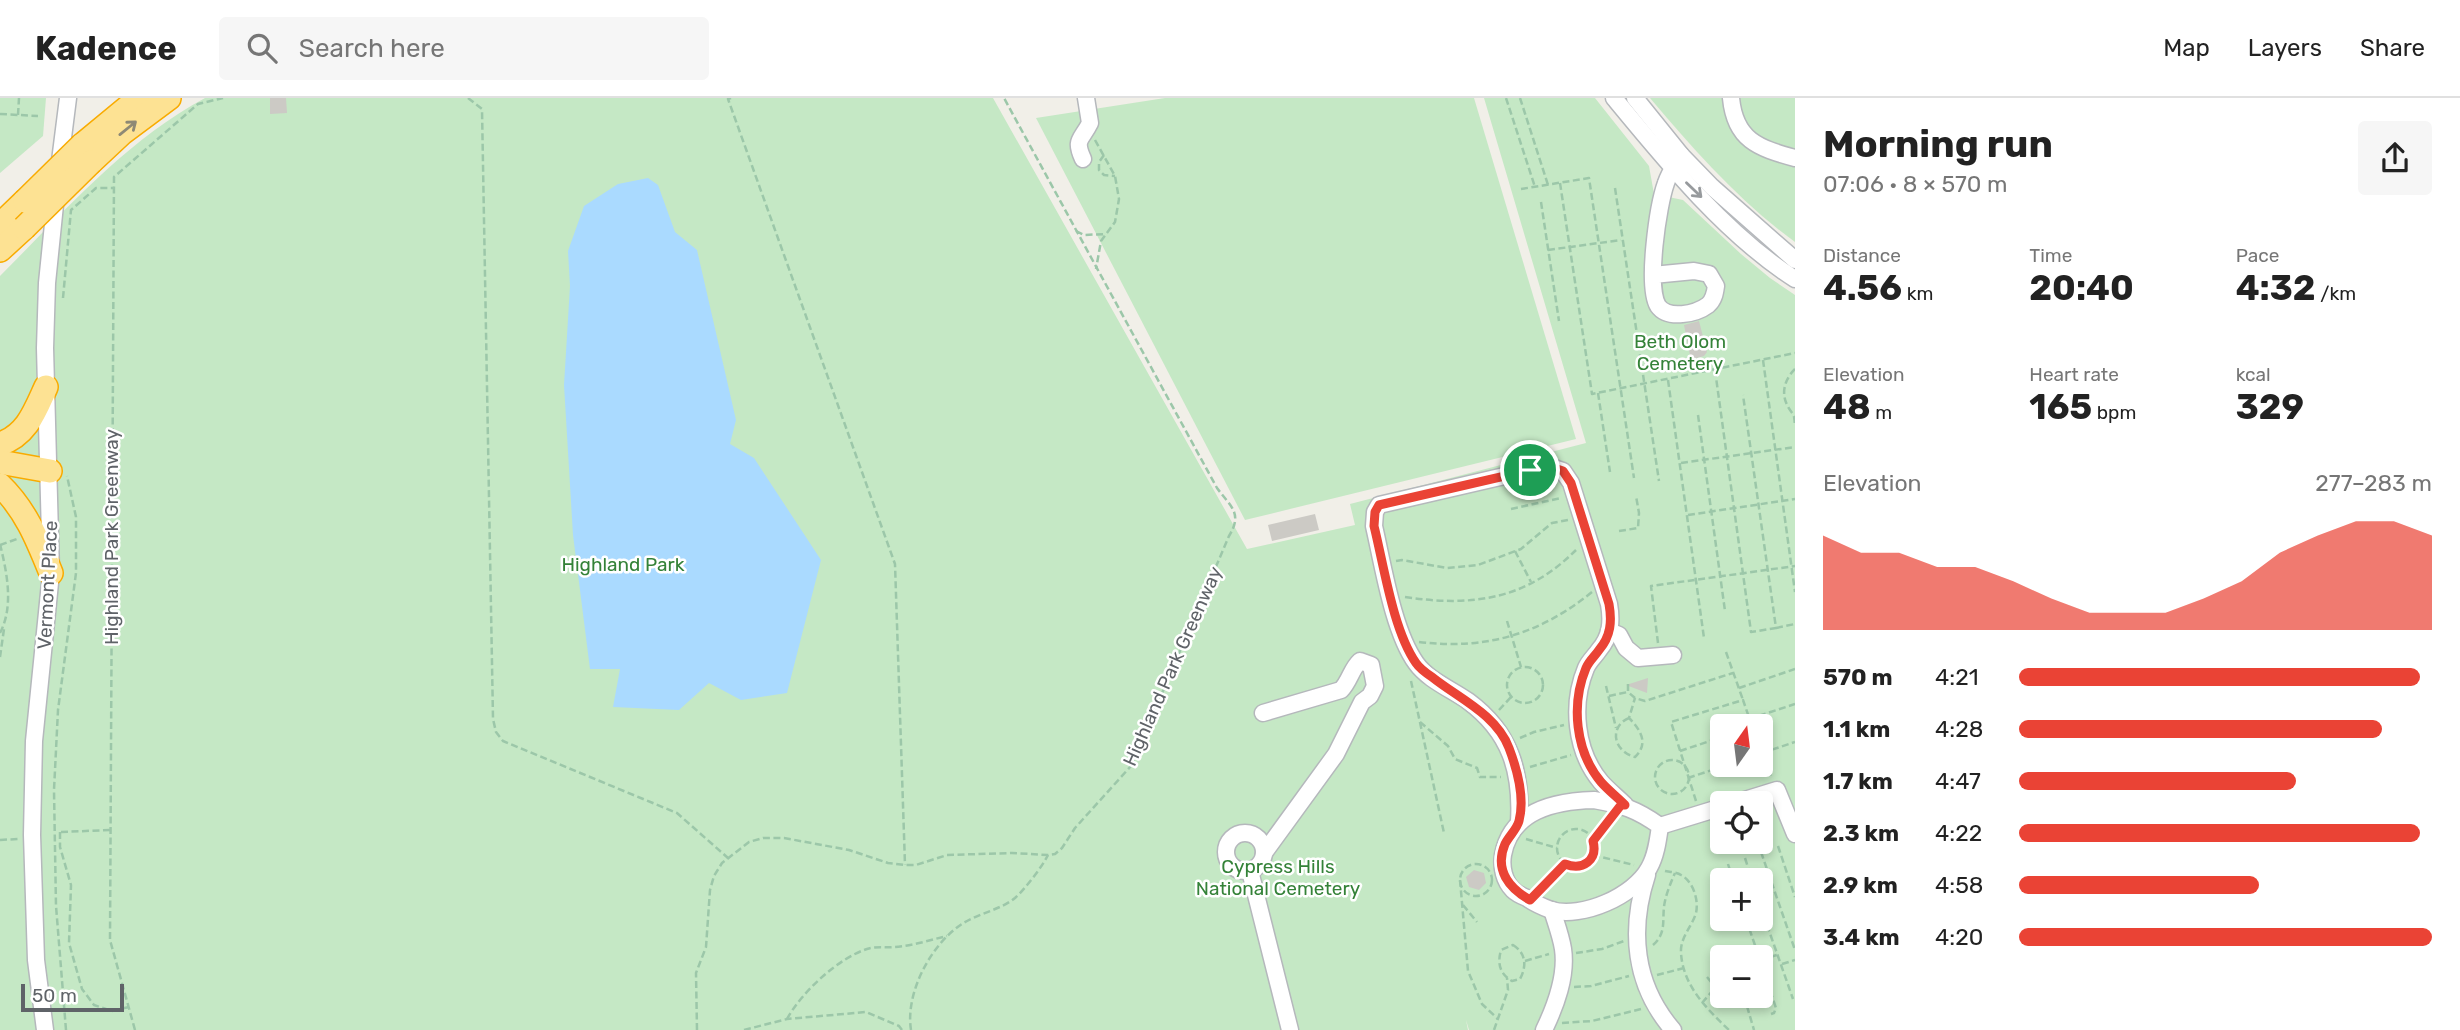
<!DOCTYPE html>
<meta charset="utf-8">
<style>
:root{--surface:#fff;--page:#f6f6f6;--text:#222;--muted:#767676;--line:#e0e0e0;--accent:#ea4335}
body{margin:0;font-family:Rubik,sans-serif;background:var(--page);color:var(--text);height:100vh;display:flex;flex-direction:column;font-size:26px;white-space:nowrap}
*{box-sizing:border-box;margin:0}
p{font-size:23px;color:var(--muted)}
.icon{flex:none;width:38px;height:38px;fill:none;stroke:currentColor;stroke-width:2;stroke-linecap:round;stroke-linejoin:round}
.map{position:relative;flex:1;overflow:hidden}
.panel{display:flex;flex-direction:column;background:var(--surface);width:665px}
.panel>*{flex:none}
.needle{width:46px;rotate:14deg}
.buttons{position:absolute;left:1710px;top:616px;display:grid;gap:14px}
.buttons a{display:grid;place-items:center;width:63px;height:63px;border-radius:7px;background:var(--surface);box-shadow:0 4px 10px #0003;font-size:35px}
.scale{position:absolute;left:21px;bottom:18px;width:103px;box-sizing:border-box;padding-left:7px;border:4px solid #5f6368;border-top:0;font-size:19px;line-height:24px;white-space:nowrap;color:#5f6368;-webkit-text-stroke:5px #fff;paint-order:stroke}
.pin{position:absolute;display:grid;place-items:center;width:60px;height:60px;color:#fff;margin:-30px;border:4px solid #fff;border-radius:50%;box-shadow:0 2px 7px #0007}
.round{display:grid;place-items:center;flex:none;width:74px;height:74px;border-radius:7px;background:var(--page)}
.overview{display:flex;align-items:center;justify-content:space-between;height:119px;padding:0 28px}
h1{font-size:38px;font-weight:700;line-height:52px}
.figures{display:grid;grid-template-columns:repeat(3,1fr);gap:10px;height:119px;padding:7px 28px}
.figures div{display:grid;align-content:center}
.figures b{font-size:35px;font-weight:700}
.figures small{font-size:19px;font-weight:400}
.figures p{font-size:19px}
.chart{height:196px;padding:14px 28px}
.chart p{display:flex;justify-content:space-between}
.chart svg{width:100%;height:126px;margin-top:7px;fill:var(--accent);opacity:.7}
ul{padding:0 28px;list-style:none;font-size:23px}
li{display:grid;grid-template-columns:112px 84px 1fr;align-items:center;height:52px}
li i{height:18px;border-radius:9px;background:var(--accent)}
header{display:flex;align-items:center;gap:42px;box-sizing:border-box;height:98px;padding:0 35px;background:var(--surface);border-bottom:2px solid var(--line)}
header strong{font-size:33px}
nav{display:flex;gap:38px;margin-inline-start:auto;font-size:24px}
.search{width:490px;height:63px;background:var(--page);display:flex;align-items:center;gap:18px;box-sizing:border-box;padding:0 24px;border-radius:7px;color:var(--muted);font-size:26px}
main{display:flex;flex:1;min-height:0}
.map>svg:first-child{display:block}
</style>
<header>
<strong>Kadence</strong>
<div class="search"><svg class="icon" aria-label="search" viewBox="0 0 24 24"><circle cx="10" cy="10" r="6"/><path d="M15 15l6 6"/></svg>Search here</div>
<nav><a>Map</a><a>Layers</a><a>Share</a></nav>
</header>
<main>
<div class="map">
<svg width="1795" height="932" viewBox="0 0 1795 932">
<rect width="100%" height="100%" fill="#f1efe8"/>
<!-- green -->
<g fill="#c5e8c5" fill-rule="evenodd">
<polygon points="0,0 46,0 43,38 0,75"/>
<path d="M 205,0 L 993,0 L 1247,451 L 1355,427 L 1350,406 L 1586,345 L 1484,0 L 1595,0 L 1649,68 L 1654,96 L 1683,102 L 1741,156 L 1770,180 L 1795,197 L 1795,932 L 1469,932 L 1466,922 L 1468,932 L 0,932 L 0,178 C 63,115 125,43 205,0 ZM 1722,628 L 1760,628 L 1760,667 L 1722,667 ZM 1722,705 L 1760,705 L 1760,744 L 1722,744 ZM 1722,782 L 1760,782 L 1760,821 L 1722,821 ZM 1722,859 L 1760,859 L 1760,898 L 1722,898 Z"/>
<polygon points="1165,0 1474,0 1576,341 1245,422 1036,20"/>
<path d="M 1650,0 L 1795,0 L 1795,144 C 1740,104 1694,52 1650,0 Z"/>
</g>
<!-- water -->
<polygon fill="#aadaff" points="648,80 658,87 675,134 697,152 736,322 730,346 754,360 821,462 787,595 741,602 709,585 679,612 613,609 620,571 590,571 573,437 564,287 570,188 568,153 584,108 618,86"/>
<!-- building -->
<g fill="#cccac5">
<polygon points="270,0 286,0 287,15 270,16"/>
<polygon points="1699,223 1707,254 1704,258 1694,261 1690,257 1684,227"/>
<polygon points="1315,416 1319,432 1272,443 1268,427"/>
<polygon points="1648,580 1647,595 1626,587"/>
<polygon points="1474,772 1484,775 1486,785 1479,792 1469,789 1466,779"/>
</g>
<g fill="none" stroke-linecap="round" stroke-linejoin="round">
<defs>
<g id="minor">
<path d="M 1614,0 C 1665,62 1726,137 1795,181"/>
<polyline points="1635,0 1681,57 1712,89 1795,162"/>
<path d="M 1731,0 C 1735,42 1758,50 1795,60"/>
<path d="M 1083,61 C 1074,41 1081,43 1090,25 L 1086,0"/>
<polyline points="59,71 68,0"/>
<path d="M 1653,177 L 1694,173 L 1709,176 L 1716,188 C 1715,195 1714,202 1708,207 C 1696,216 1668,222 1658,208 C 1646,188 1658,107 1666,85 C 1669,75 1676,66 1681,57"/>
<polyline points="1609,533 1619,537 1626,550 1638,560 1673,557"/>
<path d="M 1263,615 L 1341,592 C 1350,583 1351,571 1360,563 L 1371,567 L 1375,588 L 1370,598 L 1362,604 L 1336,656 L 1264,755"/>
<path d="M 1594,702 C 1623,707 1636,711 1660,728 C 1658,742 1656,758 1649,770 C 1634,798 1582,821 1551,812 C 1543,809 1534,805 1527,800 C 1522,798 1516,795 1513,792 C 1504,783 1501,769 1503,757 C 1511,712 1555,703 1594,702 Z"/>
<polyline points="1735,705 1777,692 1795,736"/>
<path d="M 1519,724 C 1522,673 1510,634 1468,603 C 1451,591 1428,582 1416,565 C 1393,533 1383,467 1374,428 L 1375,414 L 1379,407 L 1548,368 L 1563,373 L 1571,385 L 1609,506 C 1612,523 1611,538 1599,552 C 1595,558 1589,563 1586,570 C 1571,606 1575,653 1601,684 C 1608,692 1617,699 1625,707"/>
<polyline points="1660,728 1722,709"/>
<circle cx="1245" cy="754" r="19"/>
<polyline points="1250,773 1290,932"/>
<path d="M 1647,777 C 1629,832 1634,887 1673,932"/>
<polyline points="45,932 36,862 32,737 34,643 51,475 45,250 47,185 56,97"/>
<path d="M 1544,932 C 1556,907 1567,878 1563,851 C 1561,838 1556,825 1552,812"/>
</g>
<g id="highway">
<polyline points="82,47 139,0"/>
<polyline points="91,64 122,35 169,0"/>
<polyline points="0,127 25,103"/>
<polyline points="0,152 24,130"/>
<path d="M 0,346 C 27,337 35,313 46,289"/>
<polyline points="0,364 50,373"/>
<path d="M 0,387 C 26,412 38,443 51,475"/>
</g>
</defs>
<!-- minor casing -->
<use href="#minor" stroke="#b5b8bc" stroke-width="19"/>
<!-- highway casing -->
<use href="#highway" stroke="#f9ab00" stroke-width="26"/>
<!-- path -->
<g stroke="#9cc7a9" stroke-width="2.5" stroke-dasharray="7 3.5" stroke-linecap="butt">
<polyline points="468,0 482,11 493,621 496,634 503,643 677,715 728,760"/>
<polyline points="731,0 728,1 895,466 905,767"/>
<polyline points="1506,0 1535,89"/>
<polyline points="1520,0 1548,87"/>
<polyline points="0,16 38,18"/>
<polyline points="18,17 19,0"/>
<polyline points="1095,42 1115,78 1119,101 1115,124 1101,143 1096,171"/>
<polyline points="1104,57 1099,64 1099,72 1104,77 1115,78"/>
<polyline points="1560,85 1592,296 1795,255"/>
<polyline points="1615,90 1659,383"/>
<polyline points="1521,91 1589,80 1634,380"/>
<polyline points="1541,104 1559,223"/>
<polyline points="1076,133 1084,137 1106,136"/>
<polyline points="1548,152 1621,142"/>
<polyline points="63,200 71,112 96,90 114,90"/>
<polyline points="1763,262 1795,494"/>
<path d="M 1795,271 C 1780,286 1781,304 1795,318"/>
<polyline points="1715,272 1751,534 1776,530 1743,297"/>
<polyline points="1668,282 1704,540"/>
<polyline points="1598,295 1610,374"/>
<polyline points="1698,317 1725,513"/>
<polyline points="1794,318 1795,327"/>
<polyline points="1681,365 1795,349"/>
<polyline points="1511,411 1561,400"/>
<polyline points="1688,417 1795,401"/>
<polyline points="1619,433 1638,430 1639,415 1636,398"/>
<path d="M 0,446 C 7,475 14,508 0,535"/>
<polyline points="0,447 17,441"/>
<polyline points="1515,453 1531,484"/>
<polyline points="1396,463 1402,462 1447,470 1478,467 1521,451 1552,425 1568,422"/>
<path d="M 1405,499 C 1472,509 1526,502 1576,452"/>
<polyline points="1507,523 1521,569"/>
<polyline points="1776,530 1795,526"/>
<path d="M 1419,544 C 1487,552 1540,536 1592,494"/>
<polyline points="1658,545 1651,488 1795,468"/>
<polyline points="1726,554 1743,602"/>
<polyline points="0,559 4,531"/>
<circle cx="1525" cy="587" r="18"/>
<polyline points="1411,583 1444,735"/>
<polyline points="1628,586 1628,594 1635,600 1645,603 1733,575"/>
<polyline points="1606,588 1616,630"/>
<polyline points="1739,590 1795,571"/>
<polyline points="1609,598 1628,594"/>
<polyline points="1499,612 1511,599"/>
<path d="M 1629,620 C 1608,629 1614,654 1635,659 C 1649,646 1641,632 1629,620 L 1635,600"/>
<polyline points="1749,621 1795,606"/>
<polyline points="1420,624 1448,648 1455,661 1477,670 1480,679 1501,679"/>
<polyline points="1520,640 1534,634 1564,627"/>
<polyline points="1760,652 1771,678"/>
<polyline points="1680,653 1722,639"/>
<polyline points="1762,655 1795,644"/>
<circle cx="1672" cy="679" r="17"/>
<polyline points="1530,669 1571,657"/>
<polyline points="1688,680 1727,667"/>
<polyline points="1696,703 1671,624 1743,602 1752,628"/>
<circle cx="1576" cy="750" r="19"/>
<polyline points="60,734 60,749 71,787 69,845 82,891 94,907 112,913 129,909"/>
<polyline points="61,734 110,732"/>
<polyline points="1526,741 1557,750"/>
<polyline points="0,742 18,741"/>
<polyline points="1593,743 1610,721"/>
<polyline points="1778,748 1795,799"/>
<polyline points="1761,754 1795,852"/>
<polyline points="1593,757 1634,767"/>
<polyline points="1745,760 1752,782"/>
<circle cx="1476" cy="782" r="16"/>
<polyline points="1728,766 1733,782"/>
<path d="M 1665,773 C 1669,774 1677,774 1681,777 C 1693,783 1699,802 1696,815 C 1692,829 1680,839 1681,855 C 1683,888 1707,911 1729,932"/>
<polyline points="1460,782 1468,873 1482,906 1498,921"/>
<polyline points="1541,791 1565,766"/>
<polyline points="1463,807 1477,824"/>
<polyline points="1760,807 1793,901"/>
<polyline points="1746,821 1759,859"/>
<path d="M 1513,847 C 1526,855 1527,868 1520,881 L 1512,883 C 1500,876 1497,866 1501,852 Z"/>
<path d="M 1653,847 C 1668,834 1661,820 1665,803 C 1667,794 1671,784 1675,775"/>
<polyline points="1576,855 1602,851 1624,843"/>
<polyline points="1760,862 1777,857"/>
<polyline points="1525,863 1549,856"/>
<polyline points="1760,863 1776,910 1774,915 1771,916"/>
<polyline points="1782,866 1795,862"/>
<polyline points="1657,877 1684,870"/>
<polyline points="1707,879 1716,890"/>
<polyline points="1574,889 1591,888 1629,878"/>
<polyline points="1744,898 1754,932"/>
<polyline points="1702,905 1714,891 1722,888"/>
<path d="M 787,921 C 801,895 838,860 867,851 C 876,848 885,850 894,849 C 912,848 930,842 947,838"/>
<polyline points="1562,925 1592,923 1641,911"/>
<polyline points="66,932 56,808 54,692 58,612 76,475 76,419 67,378"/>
<polyline points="135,932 110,842 114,79 198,6 223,0"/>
<path d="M 697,932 L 696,875 L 706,849 L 710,792 L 714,778 L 722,765 L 749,744 L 763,740 L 784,740 L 849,752 L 888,765 L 905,767 L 916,767 L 947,757 L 1012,755 L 1048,757 L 1055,756 L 1062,750 L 1075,730 L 1131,668 L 1229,438 C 1243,415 1231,409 1217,390 L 1004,0"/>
<polyline points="744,932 787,921 866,914 899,928 902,932"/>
<path d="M 911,932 C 905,895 931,846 962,826 C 979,815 1000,812 1015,800 C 1025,791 1042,769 1048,757"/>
<polyline points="1494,932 1508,892 1507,880"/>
</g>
<!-- minor -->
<use href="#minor" stroke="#fff" stroke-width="16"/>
<!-- highway -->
<use href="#highway" stroke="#fde293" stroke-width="23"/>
<defs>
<g id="highway-bridge">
<polyline points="25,103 82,47"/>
<polyline points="24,130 91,64"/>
</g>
</defs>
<!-- highway-bridge casing -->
<use href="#highway-bridge" stroke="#f9ab00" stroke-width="26" stroke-linecap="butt"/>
<!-- highway-bridge -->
<use href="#highway-bridge" stroke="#fde293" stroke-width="23"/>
</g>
<!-- one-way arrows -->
<defs><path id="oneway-shaft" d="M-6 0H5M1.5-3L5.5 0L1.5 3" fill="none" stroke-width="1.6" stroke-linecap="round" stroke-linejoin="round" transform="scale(1.75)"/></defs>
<use stroke="#8e8975" href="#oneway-shaft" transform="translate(128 30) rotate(-39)"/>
<use stroke="#979a9d" href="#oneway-shaft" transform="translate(1694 92) rotate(44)"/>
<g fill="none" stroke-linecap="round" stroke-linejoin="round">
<defs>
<path id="route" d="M 1548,368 L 1563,373 L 1571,385 L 1609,506 C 1612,523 1611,538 1599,552 C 1595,558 1589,563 1586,570 C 1571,606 1575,653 1601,684 C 1608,692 1617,699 1625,707 L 1621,707 L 1593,743 C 1598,762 1583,773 1565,766 L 1530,802 C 1509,790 1494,772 1505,746 C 1509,738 1517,731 1519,723 C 1525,700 1517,671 1509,650 C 1496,616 1458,600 1432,579 C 1426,575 1420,571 1416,565 C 1393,532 1384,468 1374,428 L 1375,414 L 1379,407 Z"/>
</defs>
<!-- route casing -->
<use href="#route" stroke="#fff" stroke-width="14"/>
<!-- route -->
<use href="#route" stroke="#ea4335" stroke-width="9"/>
</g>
<g text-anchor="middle" stroke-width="5" stroke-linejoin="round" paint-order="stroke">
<!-- park labels -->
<g font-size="19" fill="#348238" stroke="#fff">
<text x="1680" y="250">Beth Olom<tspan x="1680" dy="22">Cemetery</tspan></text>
<text x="623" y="473">Highland Park</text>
<text x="1278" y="775">Cypress Hills<tspan x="1278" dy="22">National Cemetery</tspan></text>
</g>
<!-- street labels -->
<g font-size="19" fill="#5f6368" stroke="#fff">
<text transform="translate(111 439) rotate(-90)" y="7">Highland Park Greenway</text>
<text transform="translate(47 487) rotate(-87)" y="7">Vermont Place</text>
<text transform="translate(1172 568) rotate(-66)" y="7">Highland Park Greenway</text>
</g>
</g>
</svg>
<div class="buttons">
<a><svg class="needle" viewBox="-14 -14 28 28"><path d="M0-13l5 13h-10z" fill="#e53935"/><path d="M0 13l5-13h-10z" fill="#767676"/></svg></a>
<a><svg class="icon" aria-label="locate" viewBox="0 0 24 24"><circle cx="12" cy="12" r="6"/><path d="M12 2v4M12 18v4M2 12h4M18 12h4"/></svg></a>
<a>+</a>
<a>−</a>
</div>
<div class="scale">50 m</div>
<div class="pin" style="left:1530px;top:372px;background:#1e9e55"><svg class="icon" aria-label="arrive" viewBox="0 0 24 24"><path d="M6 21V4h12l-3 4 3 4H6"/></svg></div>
</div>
<section class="panel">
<div class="overview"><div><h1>Morning run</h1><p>07:06 · 8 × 570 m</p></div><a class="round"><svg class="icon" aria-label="share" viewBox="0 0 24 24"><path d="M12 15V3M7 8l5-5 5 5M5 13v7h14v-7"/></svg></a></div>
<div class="figures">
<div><p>Distance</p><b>4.56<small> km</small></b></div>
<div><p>Time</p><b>20:40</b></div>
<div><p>Pace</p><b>4:32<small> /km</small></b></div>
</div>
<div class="figures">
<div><p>Elevation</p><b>48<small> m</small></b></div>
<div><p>Heart rate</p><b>165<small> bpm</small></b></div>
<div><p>kcal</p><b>329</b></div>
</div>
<div class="chart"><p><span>Elevation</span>277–283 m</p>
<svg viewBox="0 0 160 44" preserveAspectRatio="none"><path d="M0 44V11L10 17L20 17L30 22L40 22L50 27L60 33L70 38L80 38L90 38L100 33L110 27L120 17L130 11L140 6L150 6L160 11V44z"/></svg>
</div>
<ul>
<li><b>570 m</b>4:21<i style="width:97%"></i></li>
<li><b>1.1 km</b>4:28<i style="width:88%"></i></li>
<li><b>1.7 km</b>4:47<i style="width:67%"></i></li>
<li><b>2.3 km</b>4:22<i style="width:97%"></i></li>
<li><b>2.9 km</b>4:58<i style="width:58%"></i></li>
<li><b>3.4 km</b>4:20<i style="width:100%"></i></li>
</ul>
</section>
</main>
